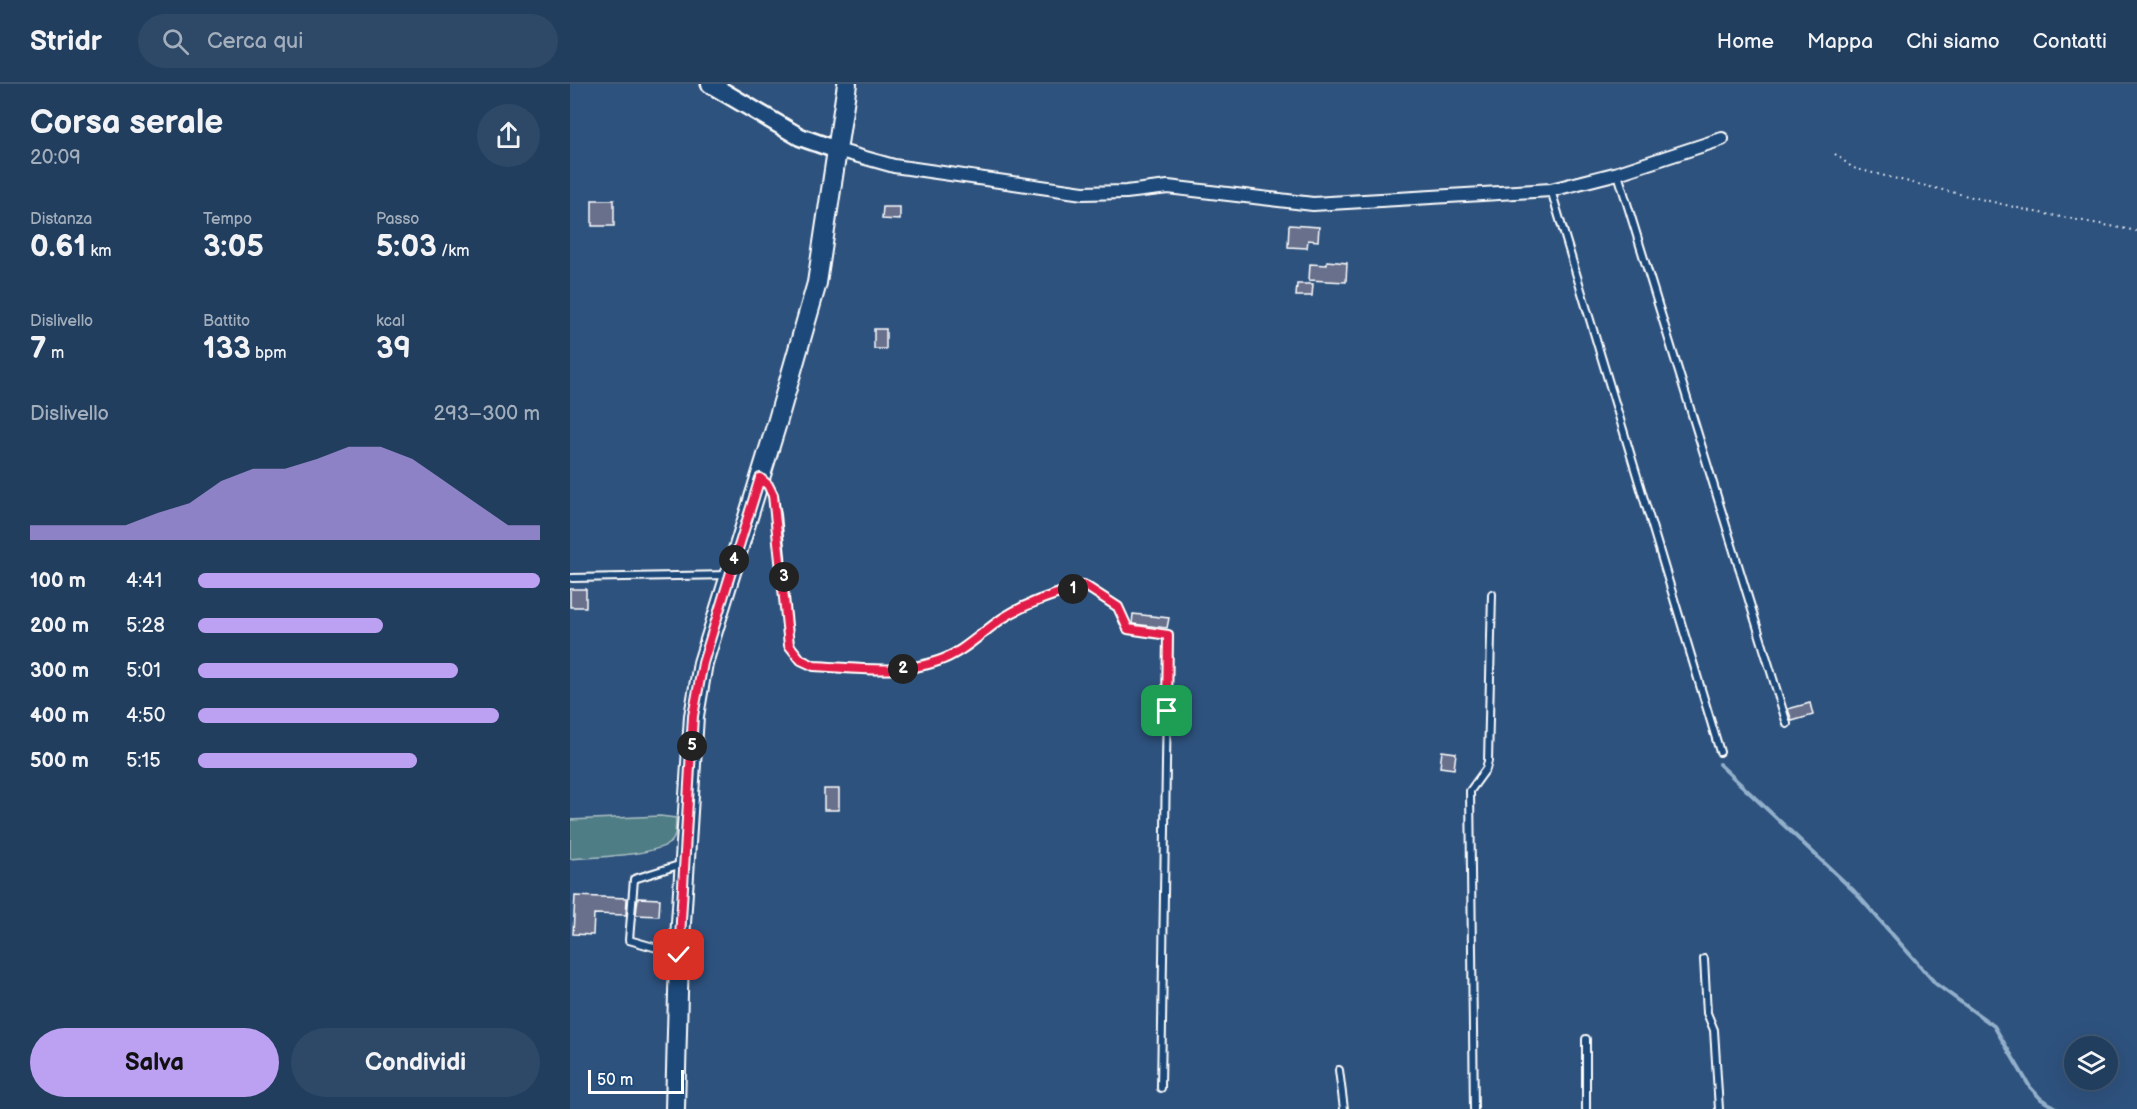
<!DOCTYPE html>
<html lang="it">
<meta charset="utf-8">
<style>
:root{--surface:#223e5e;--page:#2e4967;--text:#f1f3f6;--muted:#a2aebc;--line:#3f5773;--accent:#bca0f2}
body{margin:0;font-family:"Balsamiq Sans",sans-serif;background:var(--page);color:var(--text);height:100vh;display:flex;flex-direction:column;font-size:22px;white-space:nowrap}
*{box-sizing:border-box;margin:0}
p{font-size:20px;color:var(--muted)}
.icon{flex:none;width:33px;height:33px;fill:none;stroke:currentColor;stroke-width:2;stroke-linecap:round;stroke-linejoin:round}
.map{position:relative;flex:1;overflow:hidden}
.side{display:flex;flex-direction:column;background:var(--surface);width:570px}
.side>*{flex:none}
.fabs{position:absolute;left:1494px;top:952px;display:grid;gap:12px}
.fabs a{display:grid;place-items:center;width:54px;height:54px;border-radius:50%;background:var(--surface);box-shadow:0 6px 24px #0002,0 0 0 2px var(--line);font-size:30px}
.scale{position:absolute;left:18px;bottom:15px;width:96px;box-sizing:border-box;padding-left:6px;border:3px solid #fff;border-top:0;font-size:16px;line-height:21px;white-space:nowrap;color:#fff;-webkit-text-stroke:4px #1f4a7a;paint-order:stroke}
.pin{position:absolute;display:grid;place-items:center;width:51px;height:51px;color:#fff;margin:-26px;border-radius:12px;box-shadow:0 3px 9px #0006}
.km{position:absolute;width:30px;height:30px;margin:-15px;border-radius:50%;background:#222;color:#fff;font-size:16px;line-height:30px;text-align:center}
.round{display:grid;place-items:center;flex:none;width:63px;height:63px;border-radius:32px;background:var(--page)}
.headline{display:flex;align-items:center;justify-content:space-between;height:102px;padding:0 30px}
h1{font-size:33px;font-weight:600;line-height:45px}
.stats{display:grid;grid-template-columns:repeat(3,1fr);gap:9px;height:102px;padding:6px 30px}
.stats div{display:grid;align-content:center}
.stats b{font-size:30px;font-weight:600}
.stats small{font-size:16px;font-weight:400}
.stats p{font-size:16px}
.chart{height:168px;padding:12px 30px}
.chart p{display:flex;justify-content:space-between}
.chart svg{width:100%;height:108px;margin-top:6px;fill:var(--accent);opacity:.7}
.primary-button{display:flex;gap:12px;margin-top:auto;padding:12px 30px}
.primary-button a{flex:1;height:69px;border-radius:36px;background:var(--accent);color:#111;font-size:24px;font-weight:600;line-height:69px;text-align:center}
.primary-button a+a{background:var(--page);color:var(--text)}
ul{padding:0 30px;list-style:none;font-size:20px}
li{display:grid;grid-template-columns:96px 72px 1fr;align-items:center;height:45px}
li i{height:15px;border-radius:8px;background:var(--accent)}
header{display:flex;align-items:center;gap:36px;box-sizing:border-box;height:84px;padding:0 30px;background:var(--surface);border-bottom:2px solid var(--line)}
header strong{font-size:28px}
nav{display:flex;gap:33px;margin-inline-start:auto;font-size:21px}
.search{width:420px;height:54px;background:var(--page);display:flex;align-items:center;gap:15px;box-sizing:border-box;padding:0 21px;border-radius:33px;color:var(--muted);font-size:22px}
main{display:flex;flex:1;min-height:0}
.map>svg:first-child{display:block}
</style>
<header>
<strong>Stridr</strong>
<div class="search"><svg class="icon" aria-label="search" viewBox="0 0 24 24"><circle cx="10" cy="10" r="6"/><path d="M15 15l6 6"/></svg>Cerca qui</div>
<nav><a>Home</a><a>Mappa</a><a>Chi siamo</a><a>Contatti</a></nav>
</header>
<main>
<section class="side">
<div class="headline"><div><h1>Corsa serale</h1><p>20:09</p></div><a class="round"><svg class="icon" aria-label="share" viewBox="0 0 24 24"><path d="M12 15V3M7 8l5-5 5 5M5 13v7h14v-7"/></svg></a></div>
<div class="stats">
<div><p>Distanza</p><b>0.61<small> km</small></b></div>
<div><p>Tempo</p><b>3:05</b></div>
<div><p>Passo</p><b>5:03<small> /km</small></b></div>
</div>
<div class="stats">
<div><p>Dislivello</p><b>7<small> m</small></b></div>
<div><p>Battito</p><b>133<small> bpm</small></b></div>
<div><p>kcal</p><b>39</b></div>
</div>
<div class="chart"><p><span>Dislivello</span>293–300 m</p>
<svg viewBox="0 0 160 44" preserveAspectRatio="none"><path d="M0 44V38L10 38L20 38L30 38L40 33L50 29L60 20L70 15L80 15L90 11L100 6L110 6L120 11L130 20L140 29L150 38L160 38V44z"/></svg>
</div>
<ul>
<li><b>100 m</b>4:41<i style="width:100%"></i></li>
<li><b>200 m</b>5:28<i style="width:54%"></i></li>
<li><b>300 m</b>5:01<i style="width:76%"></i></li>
<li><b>400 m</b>4:50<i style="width:88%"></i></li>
<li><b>500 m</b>5:15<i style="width:64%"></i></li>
</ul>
<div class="primary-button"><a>Salva</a><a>Condividi</a></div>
</section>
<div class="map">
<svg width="1567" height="1025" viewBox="0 0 1567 1025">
<rect width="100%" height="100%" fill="#2e527e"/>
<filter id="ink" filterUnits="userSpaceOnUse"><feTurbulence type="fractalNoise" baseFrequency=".0167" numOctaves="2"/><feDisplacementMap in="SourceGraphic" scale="12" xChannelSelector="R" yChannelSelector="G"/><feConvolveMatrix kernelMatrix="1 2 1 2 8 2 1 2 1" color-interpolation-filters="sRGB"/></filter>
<g filter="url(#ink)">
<!-- green -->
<path fill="#507d86" stroke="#a8bec2" stroke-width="1.5" d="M 90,732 L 106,734 C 105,741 107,752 102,757 C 87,772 23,773 0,775 L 0,736 Z"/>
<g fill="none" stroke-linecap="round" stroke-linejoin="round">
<!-- stream -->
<polyline stroke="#93b0cb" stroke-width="4" points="1149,680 1284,807 1366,900 1424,942 1460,1003 1471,1015 1487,1025"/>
</g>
<!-- building -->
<g fill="#68708c" stroke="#fff" stroke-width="1.5">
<rect x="22" y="116" width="22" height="26"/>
<polygon points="313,123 330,123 330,136 312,135"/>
<polygon points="719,141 749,143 748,157 738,156 737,164 718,163"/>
<polygon points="757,177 777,179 776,198 739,196 740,180 757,181"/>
<polygon points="727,200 743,200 742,212 726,212"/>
<rect x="304" y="245" width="12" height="20"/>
<rect x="0" y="505" width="16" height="18"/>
<polygon points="563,530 599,534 597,544 562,540"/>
<polygon points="1240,619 1243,631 1222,637 1218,625"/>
<polygon points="872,667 886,669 884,685 870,683"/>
<rect x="254" y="705" width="15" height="21"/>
<polygon points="5,812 57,814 56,831 24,830 23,851 3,850"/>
<polygon points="68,814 90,815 89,832 66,831"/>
</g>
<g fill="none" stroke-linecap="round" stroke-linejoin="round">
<defs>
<g id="service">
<polyline points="1048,90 1217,640"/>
<polyline points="981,106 1150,668"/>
<path d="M 193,396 L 203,411 L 207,431 L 219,561 L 231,576 L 244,582 C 285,584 329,591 368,577 C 392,569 412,548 433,534 C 458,518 486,510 514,501 L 548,523 L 558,545 L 598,551 L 591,1004"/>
<polyline points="2,494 159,491"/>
<polyline points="108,870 59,856 64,795 112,780"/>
<polyline points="1134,875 1137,929 1144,946 1149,1025"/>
<polyline points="1016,955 1016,1025"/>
<polyline points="769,986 774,1025"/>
<polyline points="904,1025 900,707 916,685 918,677 922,510"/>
</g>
<polyline id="minor" points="267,66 324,82 513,109 556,108 598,103 743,120 981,106 1048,89 1152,55"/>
<polyline id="tertiary" points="140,0 230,53 267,66"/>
<polyline id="secondary" points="105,1025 109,871 124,632 133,579 207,339 247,199 277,0"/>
</defs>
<!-- service casing -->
<use href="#service" stroke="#fff" stroke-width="10"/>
<!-- minor casing -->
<use href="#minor" stroke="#fff" stroke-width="16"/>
<!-- tertiary casing -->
<use href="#tertiary" stroke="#fff" stroke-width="21"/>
<!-- secondary casing -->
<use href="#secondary" stroke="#fff" stroke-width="22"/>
<!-- path -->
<polyline stroke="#fff" stroke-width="2" stroke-dasharray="1.5 4.5" stroke-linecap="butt" points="1265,70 1283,84 1331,96 1465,128 1567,147"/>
<!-- service -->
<use href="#service" stroke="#1f4a7a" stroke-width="6"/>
<!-- minor -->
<use href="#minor" stroke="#1f4a7a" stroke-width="12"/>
<!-- tertiary -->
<use href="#tertiary" stroke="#1f4a7a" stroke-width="16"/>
<!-- secondary -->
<use href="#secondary" stroke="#1f4a7a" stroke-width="18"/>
</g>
</g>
<g fill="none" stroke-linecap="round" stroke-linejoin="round" filter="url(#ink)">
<defs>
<path id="route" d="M 109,871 L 123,632 L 133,579 L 190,394 L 198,401 L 203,411 L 219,561 L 231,576 L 244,582 C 285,584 329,591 368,577 C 393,569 412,548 433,534 C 458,518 486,510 514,501 L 548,523 L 558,545 L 598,551 L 597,627"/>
</defs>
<!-- route casing -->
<use href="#route" stroke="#fff" stroke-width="12"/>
<!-- route -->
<use href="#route" stroke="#e11d48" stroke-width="8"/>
</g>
</svg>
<div class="fabs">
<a><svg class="icon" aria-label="layers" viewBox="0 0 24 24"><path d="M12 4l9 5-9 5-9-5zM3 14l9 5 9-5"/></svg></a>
</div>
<div class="scale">50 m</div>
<div class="pin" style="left:597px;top:627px;background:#1e9e55"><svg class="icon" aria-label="arrive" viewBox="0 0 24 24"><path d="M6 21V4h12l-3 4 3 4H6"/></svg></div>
<div class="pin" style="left:109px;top:871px;background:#d93025"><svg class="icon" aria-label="check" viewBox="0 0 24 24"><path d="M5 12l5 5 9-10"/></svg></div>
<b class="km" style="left:503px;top:505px">1</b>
<b class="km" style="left:333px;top:585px">2</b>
<b class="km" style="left:214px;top:493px">3</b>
<b class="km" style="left:164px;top:476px">4</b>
<b class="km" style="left:122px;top:662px">5</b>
</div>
</main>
